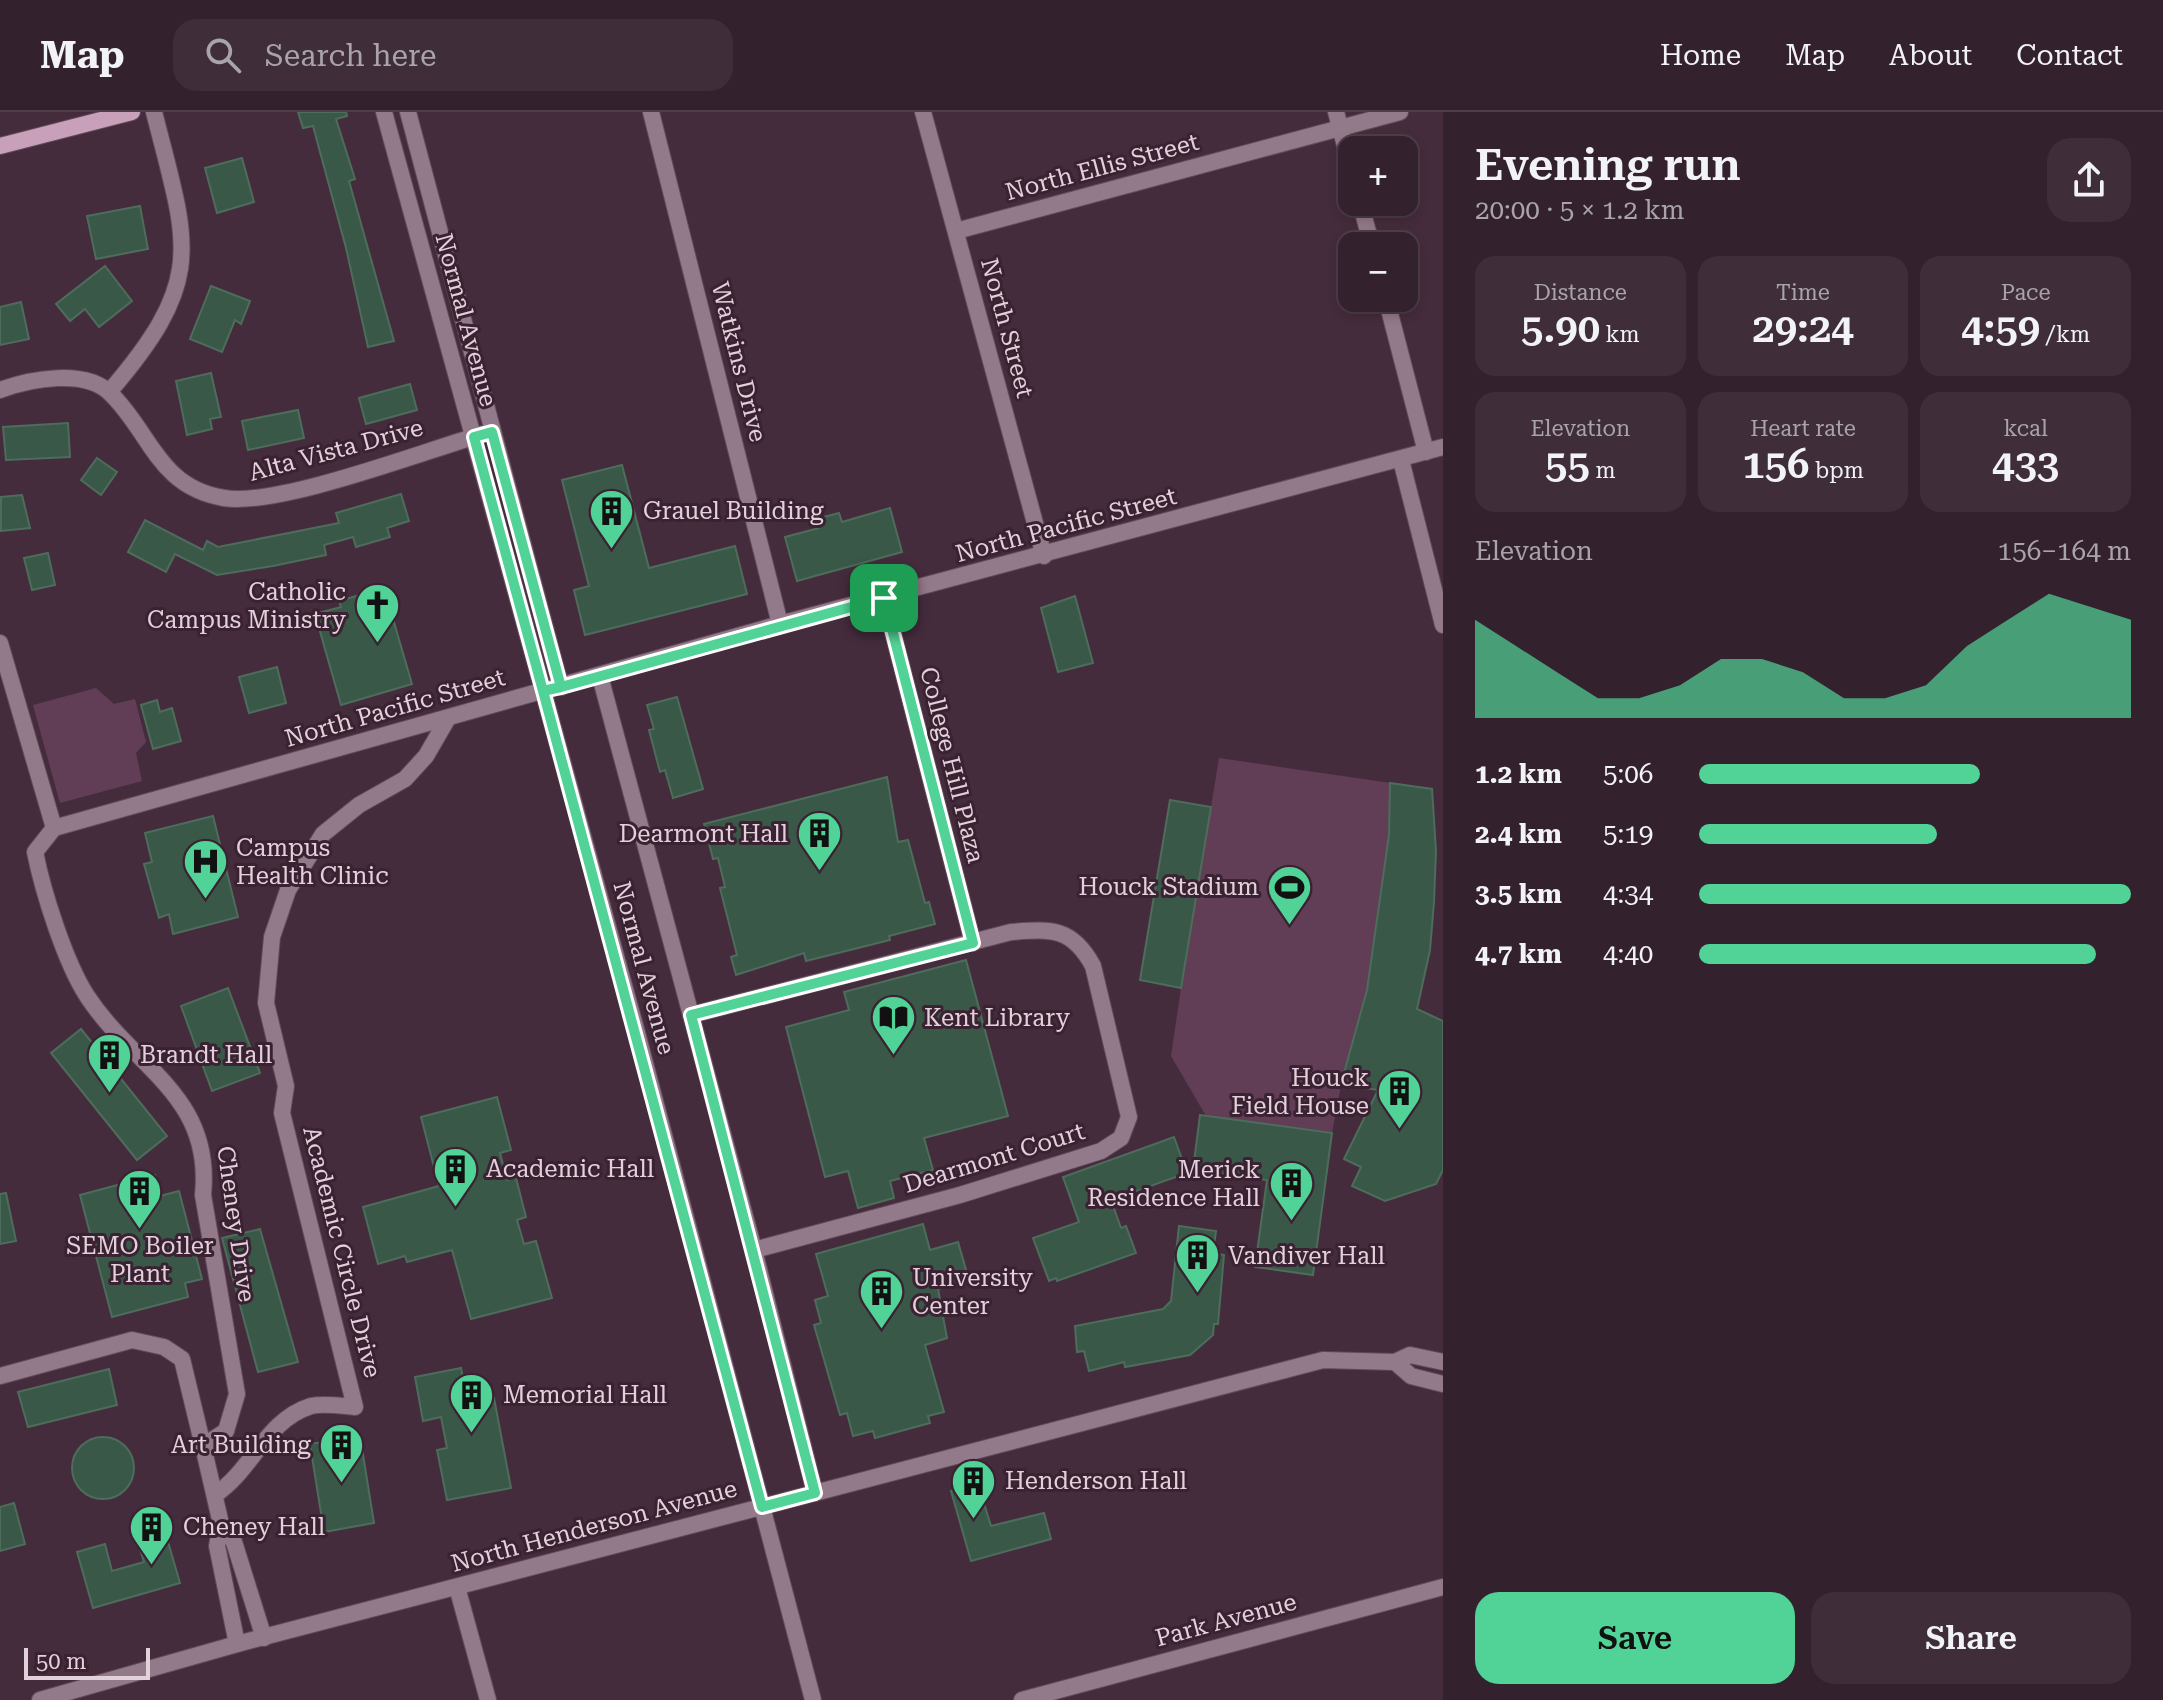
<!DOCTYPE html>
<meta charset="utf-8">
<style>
:root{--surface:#34212e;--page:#3f2e3a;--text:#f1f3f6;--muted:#a9a3aa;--line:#4e3e4a;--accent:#51d397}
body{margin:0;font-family:"Roboto Serif",serif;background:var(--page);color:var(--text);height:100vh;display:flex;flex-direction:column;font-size:30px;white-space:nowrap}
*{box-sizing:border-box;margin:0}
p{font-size:26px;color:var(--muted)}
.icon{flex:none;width:44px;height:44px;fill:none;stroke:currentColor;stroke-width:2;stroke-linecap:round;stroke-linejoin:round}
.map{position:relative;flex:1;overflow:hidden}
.panel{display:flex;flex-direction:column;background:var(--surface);width:720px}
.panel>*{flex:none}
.controls{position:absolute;left:1338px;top:24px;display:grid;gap:16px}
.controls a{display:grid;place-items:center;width:80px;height:80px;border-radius:16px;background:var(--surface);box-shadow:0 4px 12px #0003,0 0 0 2px var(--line);font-size:40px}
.scale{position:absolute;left:24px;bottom:20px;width:126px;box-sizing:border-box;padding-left:8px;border:4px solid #e2d1db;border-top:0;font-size:22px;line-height:28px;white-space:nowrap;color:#e2d1db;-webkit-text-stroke:6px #3b2232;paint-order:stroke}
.pin{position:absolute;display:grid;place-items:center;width:68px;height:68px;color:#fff;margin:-34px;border-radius:16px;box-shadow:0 4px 12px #0006}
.round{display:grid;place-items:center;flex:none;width:84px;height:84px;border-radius:24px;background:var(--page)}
.summary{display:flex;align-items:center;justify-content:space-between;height:136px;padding:0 32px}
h1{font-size:44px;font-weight:600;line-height:60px}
.stats{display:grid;grid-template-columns:repeat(3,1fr);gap:12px;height:136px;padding:8px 32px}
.stats div{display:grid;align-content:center;border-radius:20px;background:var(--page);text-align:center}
.stats b{font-size:40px;font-weight:600}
.stats small{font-size:22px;font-weight:400}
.stats p{font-size:22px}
.chart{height:224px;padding:16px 32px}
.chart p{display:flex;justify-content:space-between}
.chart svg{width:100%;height:144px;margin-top:8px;fill:var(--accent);opacity:.7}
.cta{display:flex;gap:16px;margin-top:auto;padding:16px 32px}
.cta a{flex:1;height:92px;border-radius:24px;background:var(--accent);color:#111;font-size:32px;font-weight:600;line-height:92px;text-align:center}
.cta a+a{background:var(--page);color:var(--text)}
ul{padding:0 32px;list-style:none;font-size:26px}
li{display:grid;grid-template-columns:128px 96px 1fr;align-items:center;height:60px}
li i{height:20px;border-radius:10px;background:var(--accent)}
header{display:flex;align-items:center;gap:48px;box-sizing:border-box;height:112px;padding:0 40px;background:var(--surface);border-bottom:2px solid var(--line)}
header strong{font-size:38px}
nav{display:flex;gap:44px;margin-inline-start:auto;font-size:28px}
.search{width:560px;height:72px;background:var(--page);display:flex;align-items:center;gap:20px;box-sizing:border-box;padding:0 28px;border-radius:24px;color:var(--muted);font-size:30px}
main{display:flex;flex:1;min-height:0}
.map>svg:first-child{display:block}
</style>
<header>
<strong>Map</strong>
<div class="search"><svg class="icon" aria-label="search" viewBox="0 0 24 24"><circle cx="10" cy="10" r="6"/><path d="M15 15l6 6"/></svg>Search here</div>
<nav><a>Home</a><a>Map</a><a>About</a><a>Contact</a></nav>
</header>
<main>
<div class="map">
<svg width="1443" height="1588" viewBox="0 0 1443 1588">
<rect width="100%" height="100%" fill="#452c3d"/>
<!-- green -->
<g fill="#613e55">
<polygon points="96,576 114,592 135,587 146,630 136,641 142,669 60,691 33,593"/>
<path d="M 1219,646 L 1432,677 C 1434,795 1437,869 1385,979 L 1341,973 L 1332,1021 L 1206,1004 L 1171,944 L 1181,876 L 1140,868 L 1170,688 L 1211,695 Z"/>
</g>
<!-- building -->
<g fill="#3a5848" stroke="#4d6c5b" stroke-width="2">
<polygon points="298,0 346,0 347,4 336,7 355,67 349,69 394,229 368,235 346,136 313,14 303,16"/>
<polygon points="242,46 254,90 217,101 205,56"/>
<polygon points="140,94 148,137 96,147 87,104"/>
<polygon points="105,154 132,189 99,215 85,197 70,209 56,192"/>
<polygon points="211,174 250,189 241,212 235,208 222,240 190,227"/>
<polygon points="21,190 29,227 0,233 0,195"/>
<polygon points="211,261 221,305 210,307 212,317 187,323 176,269"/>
<polygon points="410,272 417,298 366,312 359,286"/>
<polygon points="298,298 304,326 248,338 242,309"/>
<polygon points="68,311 70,345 6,348 3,315"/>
<polygon points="97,346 117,360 101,383 81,368"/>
<polygon points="622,353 649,456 735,434 747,482 585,523 574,478 589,474 562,368"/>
<polygon points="401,382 409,409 387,416 390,425 356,435 353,425 324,433 326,443 273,454 217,463 175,442 166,460 128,440 145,408 203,438 207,429 218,435 339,411 336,401"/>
<polygon points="22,383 30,416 1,419 1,385"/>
<polygon points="890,396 902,440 797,469 785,425 819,416 816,407 839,401 842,410"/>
<polygon points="48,441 55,473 32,478 24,446"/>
<polygon points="384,476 412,572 341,593 315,502 341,495 339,489"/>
<polygon points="1075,484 1093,551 1058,560 1041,496"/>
<polygon points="277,555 286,591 249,601 239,565"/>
<polygon points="677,585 703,677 673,686 665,658 660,660 649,618 654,617 647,593"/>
<polygon points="157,588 160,600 172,596 181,629 153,637 141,593"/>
<polygon points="887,665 898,730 908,728 925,791 929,790 935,812 889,824 890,828 806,849 804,841 736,863 731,845 737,843 720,776 725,775 718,746 713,747 704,712"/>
<polygon points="1390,671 1432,677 1436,739 1434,790 1430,838 1417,897 1443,909 1443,1058 1436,1072 1385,1089 1352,1074 1361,1055 1344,1047 1378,978 1341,972 1367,878 1389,723"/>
<polygon points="1170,688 1211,695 1181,876 1140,868"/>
<polygon points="213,704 238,805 173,822 169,802 159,806 144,752 152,750 145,721"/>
<polygon points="966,848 1008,1004 924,1026 933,1058 890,1069 894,1086 858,1096 848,1059 825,1065 786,915 849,898 844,880"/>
<polygon points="228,876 260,961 212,979 181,894"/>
<polygon points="81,917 167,1024 137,1048 51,941"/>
<polygon points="497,985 511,1038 500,1041 507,1068 516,1066 526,1105 517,1108 524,1132 536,1129 552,1186 471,1207 452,1138 407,1150 405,1144 378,1152 363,1095 439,1074 421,1005"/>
<polygon points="1200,1003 1332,1021 1313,1163 1255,1155 1267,1068 1193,1058"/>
<polygon points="1174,1025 1187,1061 1111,1088 1121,1116 1126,1114 1136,1141 1057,1169 1056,1166 1049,1169 1033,1126 1079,1110 1063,1065"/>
<polygon points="155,1063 160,1084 179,1079 202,1167 185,1171 188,1185 112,1205 80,1083"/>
<polygon points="6,1081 16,1129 0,1132 0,1082"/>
<polygon points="923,1112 930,1138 958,1130 969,1168 938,1177 947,1226 925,1233 944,1300 928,1304 930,1311 875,1326 873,1319 853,1324 847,1301 840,1303 814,1213 821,1211 815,1188 828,1184 816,1142"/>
<polygon points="1179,1114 1216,1119 1213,1141 1224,1143 1218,1212 1214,1212 1213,1223 1190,1243 1125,1255 1124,1250 1089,1259 1084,1239 1077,1240 1075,1214 1163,1197 1171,1189"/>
<polygon points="260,1117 298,1250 258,1260 222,1126"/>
<polygon points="461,1256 468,1291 494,1286 511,1376 447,1388 437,1338 447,1336 441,1305 423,1309 415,1265"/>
<polygon points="109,1257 117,1293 28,1315 18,1280"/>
<polygon points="360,1324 374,1411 324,1420 310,1332"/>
<circle cx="103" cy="1356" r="31"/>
<polygon points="978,1372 991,1414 1044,1401 1051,1427 971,1449 951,1379"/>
<polygon points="14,1391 25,1432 0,1439 0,1395"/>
<polygon points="164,1416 180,1471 93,1496 77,1440 105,1432 112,1459 144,1450 136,1424"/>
</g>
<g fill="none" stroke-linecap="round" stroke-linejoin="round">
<defs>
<g id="street">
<polyline points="384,0 636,917 813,1588"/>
<polyline points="408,0 561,575"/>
<polyline points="651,0 780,512"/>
<polyline points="923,0 1044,444"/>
<polyline points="1336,0 1352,60"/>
<polyline points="1360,90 1372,134"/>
<polyline points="956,119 1400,0"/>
<polyline points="1386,186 1426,340"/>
<path d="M 0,278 C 30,267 86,256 111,282 C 151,321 158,375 224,386 C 278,395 424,339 483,322"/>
<path d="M 110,279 C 207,166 188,134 154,0"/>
<polyline points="1401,348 1443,513"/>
<polyline points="884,486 973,831"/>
<polyline points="0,531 54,716"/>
<polyline points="600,564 754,1138 815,1381"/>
<polyline points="54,716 780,512 1443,335"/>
<path d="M 54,716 L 35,740 C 43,780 65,850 87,884 C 135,957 213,983 203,1083 L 237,1282 L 226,1319 L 203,1334 L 221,1412 L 217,1434 L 237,1532"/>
<path d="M 691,903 L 1011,820 C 1051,817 1072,815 1093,854 L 1129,1005 L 1121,1026 L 1101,1039 L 960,1083 L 754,1138"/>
<polyline points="1395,1250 1411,1264 1443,1272"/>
<polyline points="0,1264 132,1228 164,1235 182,1247 203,1334"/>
<path d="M 216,1382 C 253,1357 266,1308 311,1294 C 324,1291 342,1294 355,1295 L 282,1001 L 286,974 L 266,891 L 272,825 L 288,778 L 323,722 L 359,693 L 405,667 L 426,644 L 448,606"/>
<polyline points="221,1412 234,1430 264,1526"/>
<polyline points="457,1475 488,1588"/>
<polyline points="40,1588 237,1532 1323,1248 1395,1250 1410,1243 1443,1250"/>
<polyline points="1022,1588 1443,1475"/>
</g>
<polyline id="secondary" points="0,34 132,0"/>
</defs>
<!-- street casing -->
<use href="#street" stroke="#614a59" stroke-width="18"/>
<!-- secondary casing -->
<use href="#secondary" stroke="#614a59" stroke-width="18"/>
<!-- street -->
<use href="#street" stroke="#937a8a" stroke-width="16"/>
<!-- secondary -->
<use href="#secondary" stroke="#c8a0b9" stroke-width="16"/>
</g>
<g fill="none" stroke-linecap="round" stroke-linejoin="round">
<defs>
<polyline id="route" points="884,486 561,575 543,579 474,325 492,320 561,575 543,579 762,1395 815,1381 691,903 973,831 884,486"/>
</defs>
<!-- route casing -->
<use href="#route" stroke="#fff" stroke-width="16"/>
<!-- route -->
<use href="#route" stroke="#51d397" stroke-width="10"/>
</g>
<!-- icons -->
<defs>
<symbol id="building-pin" viewBox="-11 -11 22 30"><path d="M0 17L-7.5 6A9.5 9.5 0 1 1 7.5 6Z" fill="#51d397" stroke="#3b2232"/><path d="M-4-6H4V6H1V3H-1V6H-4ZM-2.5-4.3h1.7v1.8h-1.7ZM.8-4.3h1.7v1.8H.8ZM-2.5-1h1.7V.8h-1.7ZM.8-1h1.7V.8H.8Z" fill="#111"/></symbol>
<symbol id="church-pin" viewBox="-11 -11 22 30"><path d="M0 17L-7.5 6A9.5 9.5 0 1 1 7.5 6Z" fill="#51d397" stroke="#3b2232"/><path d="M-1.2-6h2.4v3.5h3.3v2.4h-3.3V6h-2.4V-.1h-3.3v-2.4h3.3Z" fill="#111"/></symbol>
<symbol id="hospital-pin" viewBox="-11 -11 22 30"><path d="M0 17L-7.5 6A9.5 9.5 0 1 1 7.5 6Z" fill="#51d397" stroke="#3b2232"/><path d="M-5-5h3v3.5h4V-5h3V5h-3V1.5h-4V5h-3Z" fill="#111"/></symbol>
<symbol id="stadium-pin" viewBox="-11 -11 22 30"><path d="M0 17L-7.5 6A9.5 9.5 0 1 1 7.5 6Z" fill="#51d397" stroke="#3b2232"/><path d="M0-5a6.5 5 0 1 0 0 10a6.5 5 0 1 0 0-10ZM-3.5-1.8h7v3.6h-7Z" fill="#111"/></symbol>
<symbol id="library-pin" viewBox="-11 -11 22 30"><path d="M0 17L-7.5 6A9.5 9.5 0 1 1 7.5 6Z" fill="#51d397" stroke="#3b2232"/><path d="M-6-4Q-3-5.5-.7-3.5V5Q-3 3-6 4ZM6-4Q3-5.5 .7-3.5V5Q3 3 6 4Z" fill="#111"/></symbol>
</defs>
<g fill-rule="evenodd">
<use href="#building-pin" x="586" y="374" width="51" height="69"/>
<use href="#church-pin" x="352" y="468" width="51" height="69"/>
<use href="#building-pin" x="794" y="696" width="51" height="69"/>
<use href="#hospital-pin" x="180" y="724" width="51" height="69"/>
<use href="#stadium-pin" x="1264" y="750" width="51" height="69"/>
<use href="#library-pin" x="868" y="880" width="51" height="69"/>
<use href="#building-pin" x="84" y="918" width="51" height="69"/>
<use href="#building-pin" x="1374" y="954" width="51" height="69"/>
<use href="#building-pin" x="430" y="1032" width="51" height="69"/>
<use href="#building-pin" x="1266" y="1046" width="51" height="69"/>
<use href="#building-pin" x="114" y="1054" width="51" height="69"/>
<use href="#building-pin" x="1172" y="1118" width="51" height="69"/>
<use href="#building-pin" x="856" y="1154" width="51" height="69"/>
<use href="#building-pin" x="446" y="1258" width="51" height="69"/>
<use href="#building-pin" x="316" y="1308" width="51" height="69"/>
<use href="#building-pin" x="948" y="1344" width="51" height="69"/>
<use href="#building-pin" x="126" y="1390" width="51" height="69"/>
</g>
<g text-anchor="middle" stroke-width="6" stroke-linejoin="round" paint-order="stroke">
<!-- street labels -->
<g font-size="24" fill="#e2d1db" stroke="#3b2232">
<text transform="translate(1102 55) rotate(-15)" y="8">North Ellis Street</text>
<text transform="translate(466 208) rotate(75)" y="8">Normal Avenue</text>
<text transform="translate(1007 216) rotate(75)" y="8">North Street</text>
<text transform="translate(739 250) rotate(76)" y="8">Watkins Drive</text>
<text transform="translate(336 338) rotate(-15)" y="8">Alta Vista Drive</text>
<text transform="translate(1066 413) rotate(-15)" y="8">North Pacific Street</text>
<text transform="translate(395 596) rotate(-16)" y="8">North Pacific Street</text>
<text transform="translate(952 653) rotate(76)" y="8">College Hill Plaza</text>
<text transform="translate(644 856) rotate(75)" y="8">Normal Avenue</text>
<text transform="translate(994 1046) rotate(-17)" y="8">Dearmont Court</text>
<text transform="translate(236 1112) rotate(82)" y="8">Cheney Drive</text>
<text transform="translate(342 1140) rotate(76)" y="8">Academic Circle Drive</text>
<text transform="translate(594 1414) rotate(-15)" y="8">North Henderson Avenue</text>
<text transform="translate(1226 1508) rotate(-15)" y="8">Park Avenue</text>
</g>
<!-- poi labels -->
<g font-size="24" fill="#e2d1db" stroke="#3b2232" text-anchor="start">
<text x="643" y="407">Grauel Building</text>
<text x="346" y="488" text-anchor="end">Catholic<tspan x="346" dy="28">Campus Ministry</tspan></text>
<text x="788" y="730" text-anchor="end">Dearmont Hall</text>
<text x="236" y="744">Campus<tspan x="236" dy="28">Health Clinic</tspan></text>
<text x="1259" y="783" text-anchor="end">Houck Stadium</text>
<text x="924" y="914">Kent Library</text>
<text x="140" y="951">Brandt Hall</text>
<text x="1369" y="974" text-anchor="end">Houck<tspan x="1369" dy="28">Field House</tspan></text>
<text x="486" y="1065">Academic Hall</text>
<text x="1260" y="1066" text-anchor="end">Merick<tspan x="1260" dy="28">Residence Hall</tspan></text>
<text x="140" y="1142" text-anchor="middle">SEMO Boiler<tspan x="140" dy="28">Plant</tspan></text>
<text x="1228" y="1152">Vandiver Hall</text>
<text x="912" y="1174">University<tspan x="912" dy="28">Center</tspan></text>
<text x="503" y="1291">Memorial Hall</text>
<text x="311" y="1341" text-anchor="end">Art Building</text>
<text x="1005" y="1377">Henderson Hall</text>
<text x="183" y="1423">Cheney Hall</text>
</g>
</g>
</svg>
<div class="controls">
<a>+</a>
<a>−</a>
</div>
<div class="scale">50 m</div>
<div class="pin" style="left:884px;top:486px;background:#1e9e55"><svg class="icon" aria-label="arrive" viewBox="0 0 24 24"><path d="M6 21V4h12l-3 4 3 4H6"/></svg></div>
</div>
<section class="panel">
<div class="summary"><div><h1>Evening run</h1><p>20:00 · 5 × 1.2 km</p></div><a class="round"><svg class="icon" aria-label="share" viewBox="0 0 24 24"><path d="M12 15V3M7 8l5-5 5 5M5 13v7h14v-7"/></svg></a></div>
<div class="stats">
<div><p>Distance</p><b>5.90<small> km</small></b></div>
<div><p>Time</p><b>29:24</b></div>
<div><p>Pace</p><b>4:59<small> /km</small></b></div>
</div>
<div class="stats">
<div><p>Elevation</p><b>55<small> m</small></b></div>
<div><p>Heart rate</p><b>156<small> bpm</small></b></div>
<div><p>kcal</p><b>433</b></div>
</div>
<div class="chart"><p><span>Elevation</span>156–164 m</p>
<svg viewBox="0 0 160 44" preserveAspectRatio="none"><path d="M0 44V14L10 22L20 30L30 38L40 38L50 34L60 26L70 26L80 30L90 38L100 38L110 34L120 22L130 14L140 6L150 10L160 14V44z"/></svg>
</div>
<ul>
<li><b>1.2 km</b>5:06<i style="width:65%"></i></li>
<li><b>2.4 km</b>5:19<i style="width:55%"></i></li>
<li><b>3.5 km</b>4:34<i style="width:100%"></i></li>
<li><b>4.7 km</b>4:40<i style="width:92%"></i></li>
</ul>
<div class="cta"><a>Save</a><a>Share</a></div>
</section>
</main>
